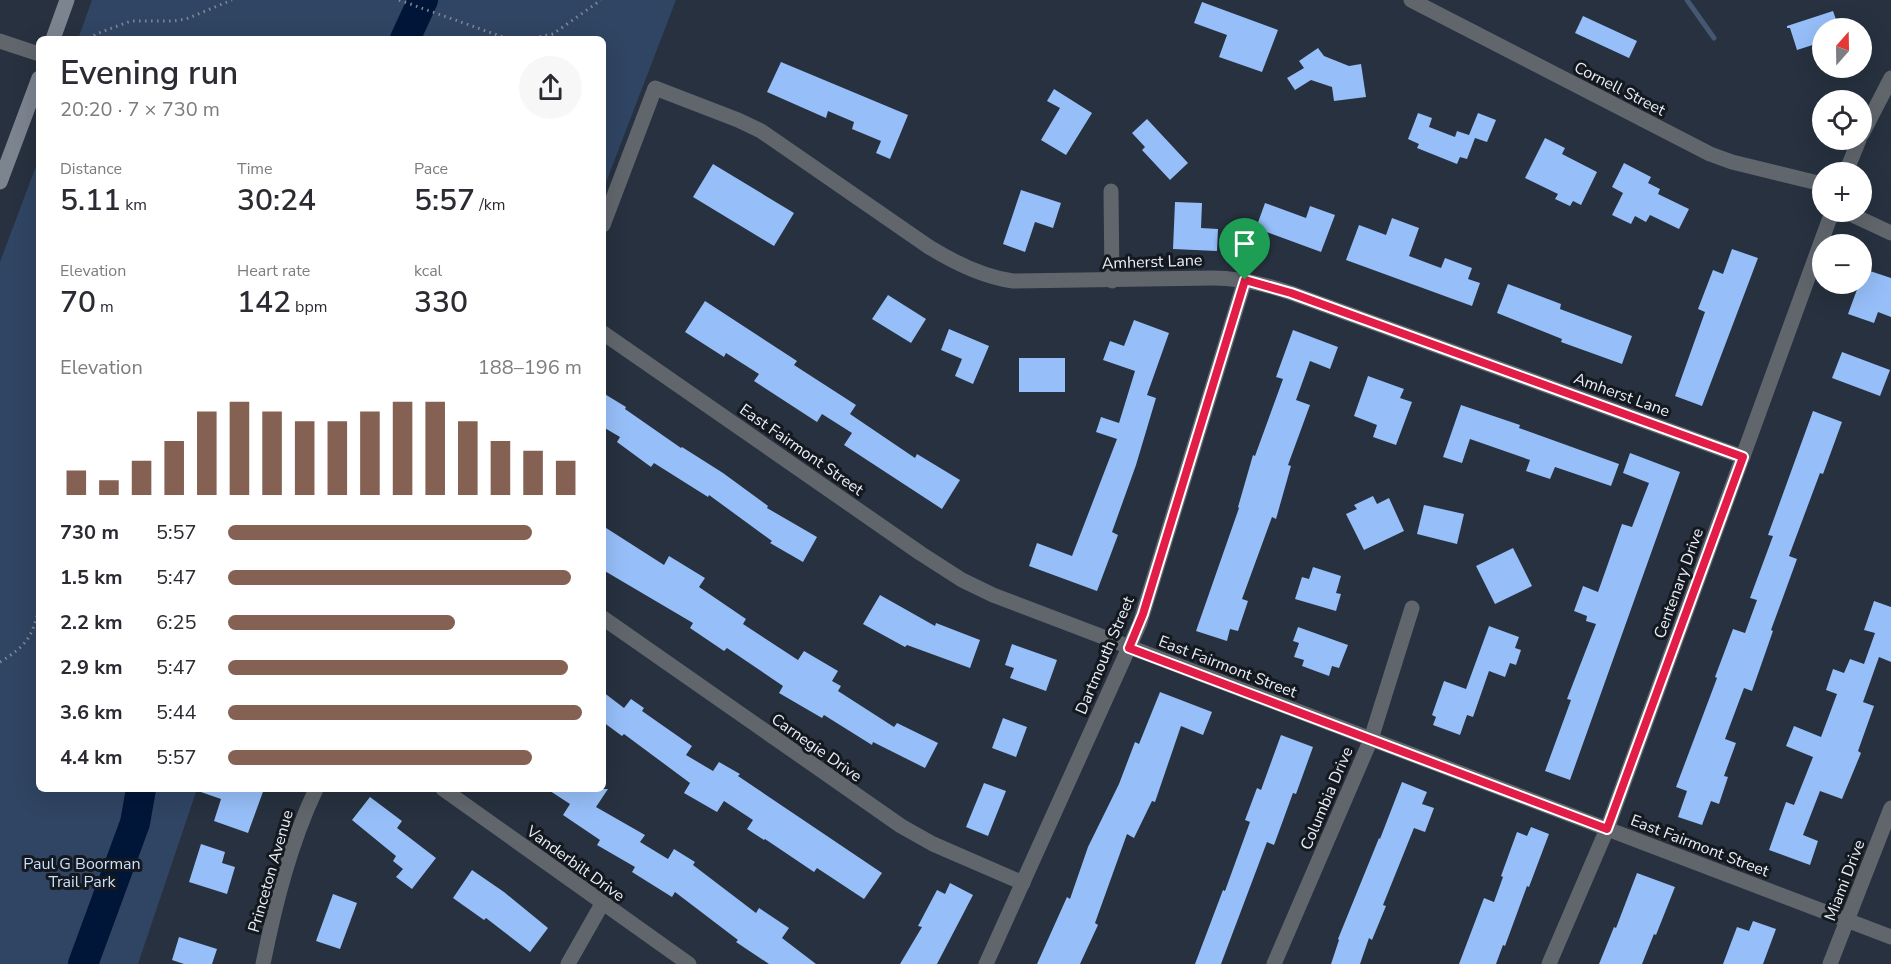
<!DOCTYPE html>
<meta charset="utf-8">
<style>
:root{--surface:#fff;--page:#f7f7f7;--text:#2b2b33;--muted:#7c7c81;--accent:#846153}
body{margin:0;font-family:"Nunito Sans",sans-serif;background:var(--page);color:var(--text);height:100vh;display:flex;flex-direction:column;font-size:22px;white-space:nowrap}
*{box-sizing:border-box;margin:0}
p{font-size:20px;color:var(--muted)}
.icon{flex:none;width:33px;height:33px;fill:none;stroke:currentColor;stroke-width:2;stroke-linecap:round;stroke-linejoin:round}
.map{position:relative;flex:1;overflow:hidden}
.drawer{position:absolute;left:36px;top:36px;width:570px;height:756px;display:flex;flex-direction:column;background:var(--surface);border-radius:9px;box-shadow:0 6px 24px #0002}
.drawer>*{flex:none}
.needle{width:39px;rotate:20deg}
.controls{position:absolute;left:1812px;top:18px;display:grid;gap:12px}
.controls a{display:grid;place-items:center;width:60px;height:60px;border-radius:50%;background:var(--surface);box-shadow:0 6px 24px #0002;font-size:30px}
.pin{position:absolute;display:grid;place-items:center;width:51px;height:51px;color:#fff;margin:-62px -26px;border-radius:50% 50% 50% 0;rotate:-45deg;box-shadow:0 0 6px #0007}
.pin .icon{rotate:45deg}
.round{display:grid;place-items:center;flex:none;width:63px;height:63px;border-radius:32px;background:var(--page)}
.overview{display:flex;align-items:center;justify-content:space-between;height:102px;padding:0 24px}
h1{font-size:33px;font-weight:600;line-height:45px}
.metrics{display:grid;grid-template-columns:repeat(3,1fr);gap:9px;height:102px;padding:6px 24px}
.metrics div{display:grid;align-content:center}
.metrics b{font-size:30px;font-weight:600}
.metrics small{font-size:16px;font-weight:400}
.metrics p{font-size:16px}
.chart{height:168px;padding:12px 24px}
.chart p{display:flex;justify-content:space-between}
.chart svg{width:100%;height:108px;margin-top:6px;stroke:var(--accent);stroke-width:6}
ul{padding:0 24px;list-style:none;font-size:20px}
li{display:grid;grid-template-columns:96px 72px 1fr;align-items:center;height:45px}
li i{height:15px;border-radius:8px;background:var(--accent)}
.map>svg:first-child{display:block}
</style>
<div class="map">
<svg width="1891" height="964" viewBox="0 0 1891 964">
<rect width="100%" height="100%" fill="#27313f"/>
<!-- green -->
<g fill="#304563">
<polygon points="92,0 676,0 603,190 603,39 78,39"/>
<polygon points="39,158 39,789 197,789 138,964 0,964 0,262"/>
</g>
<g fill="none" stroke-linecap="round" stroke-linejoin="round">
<!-- stream -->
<polyline stroke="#465772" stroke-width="5" points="1687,0 1714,38"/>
<!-- river -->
<g stroke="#001639" stroke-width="30">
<polyline points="405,39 423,0"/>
<polyline points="83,964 135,823 141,789"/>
</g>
</g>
<!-- building -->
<g fill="#96bef8">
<polygon points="1202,2 1278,30 1262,72 1219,57 1227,35 1194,23"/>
<polygon points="1833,11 1839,28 1822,28 1822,42 1797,50 1790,28 1787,28 1787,26"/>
<polygon points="1583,16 1637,41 1629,58 1575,33"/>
<polygon points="1318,48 1324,56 1349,66 1361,64 1366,97 1334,101 1332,87 1311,80 1295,90 1287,78 1304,68 1299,61"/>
<polygon points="781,62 908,115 890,159 876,153 881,141 852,129 854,122 828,111 826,118 767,92"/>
<polygon points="1054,89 1092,113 1066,155 1041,140 1060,108 1047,101"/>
<polygon points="1418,113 1432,118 1429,127 1455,137 1457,131 1469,135 1478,113 1496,120 1487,142 1475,138 1467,159 1460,157 1457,164 1417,148 1419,144 1408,139"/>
<polygon points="1147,119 1188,163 1170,180 1142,150 1145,147 1132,133"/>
<polygon points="1545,138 1565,148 1562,154 1597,172 1581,205 1573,201 1570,206 1555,199 1558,194 1525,178"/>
<polygon points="1624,163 1651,177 1648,183 1660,189 1658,194 1689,209 1679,229 1650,215 1646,222 1635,216 1631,224 1612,215 1623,193 1612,187"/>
<polygon points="713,164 794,213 774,246 693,197"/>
<polygon points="1021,190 1061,203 1053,228 1035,222 1025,252 1003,244"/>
<polygon points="1175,202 1202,203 1201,228 1218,229 1217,251 1173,249"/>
<polygon points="1265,203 1306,218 1310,206 1335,215 1321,252 1256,228"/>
<polygon points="1392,218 1419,228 1409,256 1441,268 1445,258 1472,268 1468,279 1480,283 1472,306 1346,260 1359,225 1386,235"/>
<polygon points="1732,249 1758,258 1702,406 1675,396 1705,312 1698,309 1713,270 1723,274"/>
<polygon points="1864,269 1891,278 1891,317 1878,312 1874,323 1848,314 1859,284 1862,284"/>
<polygon points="1508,284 1561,304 1560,309 1632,336 1622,364 1561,342 1562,339 1497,313"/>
<polygon points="888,295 926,319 911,343 872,319"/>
<polygon points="705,301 797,361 794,365 856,405 850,414 915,458 917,454 960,480 942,509 844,445 852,433 822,414 817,422 754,381 759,374 726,353 724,357 685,332"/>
<polygon points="1134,320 1169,333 1147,395 1156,398 1136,465 1112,532 1118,535 1097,591 1029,566 1037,543 1072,556 1117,439 1096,432 1101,417 1119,423 1135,371 1103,360 1110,341 1124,346"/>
<polygon points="949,329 989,346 973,384 955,376 962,359 941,350"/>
<polygon points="1293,330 1338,347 1330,369 1310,361 1296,400 1310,405 1288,465 1291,466 1276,519 1272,517 1242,599 1248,601 1238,631 1230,629 1227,641 1196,631 1239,508 1238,507 1253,455 1255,456 1283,379 1276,377"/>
<polygon points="1842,352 1890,370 1880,396 1832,378"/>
<rect x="1019" y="358" width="46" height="34"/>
<polygon points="1368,376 1404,389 1400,398 1412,402 1396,445 1373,437 1377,425 1354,416"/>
<polygon points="603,393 626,407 625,409 681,448 682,447 723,473 768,506 767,508 817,537 803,562 770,543 772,541 709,495 708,497 654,463 651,467 617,442 620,437 603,427"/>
<polygon points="1461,405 1520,425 1519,428 1619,464 1611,486 1555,467 1550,479 1526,471 1530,460 1470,439 1462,463 1443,457"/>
<polygon points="1813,411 1842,422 1823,474 1820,473 1789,556 1797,559 1771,630 1773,631 1752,691 1744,688 1725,739 1736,743 1724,776 1728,777 1719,804 1711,801 1702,825 1678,817 1687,791 1676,787 1717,678 1715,677 1733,629 1745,633 1757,600 1750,598 1773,536 1768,535"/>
<polygon points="1630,453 1680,472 1570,780 1545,771 1571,700 1567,699 1596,624 1586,621 1587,616 1574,611 1583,586 1598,592 1622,524 1632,527 1649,483 1623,473"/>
<polygon points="1373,496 1377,504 1389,498 1404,531 1364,550 1346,514 1357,509 1354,505"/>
<polygon points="1424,505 1464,514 1457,544 1417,534"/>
<polygon points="603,526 664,565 669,556 705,578 699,587 746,619 743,624 798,660 804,651 838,671 832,681 841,686 838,691 894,727 897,723 938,743 925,768 873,742 872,745 824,715 822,718 779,693 783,686 727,648 724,651 690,628 693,623 603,570"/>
<polygon points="1513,548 1532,586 1495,604 1476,566"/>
<polygon points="1313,567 1341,576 1336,593 1341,594 1336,611 1295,599 1302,577 1309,579"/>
<polygon points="880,595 935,626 936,623 980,640 970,668 907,645 905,647 863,624"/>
<polygon points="1874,601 1891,607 1891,662 1879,657 1863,702 1874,706 1858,751 1861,753 1842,799 1820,791 1803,835 1818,841 1810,865 1769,850 1786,802 1794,805 1813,757 1786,746 1794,726 1821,737 1837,694 1826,690 1833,669 1844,673 1850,659 1864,664 1875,633 1864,630"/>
<polygon points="1489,626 1519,637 1515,648 1521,650 1516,665 1510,663 1505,677 1489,671 1473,717 1467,715 1460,735 1433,725 1436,717 1432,715 1444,681 1466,689"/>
<polygon points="1298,627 1348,645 1339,668 1332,666 1329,676 1302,666 1304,660 1294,657 1299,643 1293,641"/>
<polygon points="1012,644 1057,660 1046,691 1010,678 1014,668 1005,665"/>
<polygon points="603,692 624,708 631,699 644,708 642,711 692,746 686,755 713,771 719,762 740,774 738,776 882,873 864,899 817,868 814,872 765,839 764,840 747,829 753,820 724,801 717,812 684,793 690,783 624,734 622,736 603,722"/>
<polygon points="1160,692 1212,712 1203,735 1181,726 1155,802 1152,801 1134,838 1127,834 1095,923 1098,925 1080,964 1037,964 1067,897 1070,899 1088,847 1119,784 1135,742 1139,744"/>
<polygon points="1003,718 1027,727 1016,757 992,748"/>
<polygon points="1281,735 1313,747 1296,794 1293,793 1274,845 1267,842 1221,964 1195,964 1223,890 1225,891 1250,822 1245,820 1257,788 1261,790"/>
<polygon points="1402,782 1427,792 1422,804 1434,808 1425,832 1414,828 1383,905 1386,906 1372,940 1369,938 1360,964 1331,964 1339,940 1338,939 1379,838 1380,839"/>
<polygon points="984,783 1006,791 988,836 966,827"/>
<polygon points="198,789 264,789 248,833 214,821 221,799 198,791"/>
<polygon points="547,789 608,789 596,807 645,835 640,842 668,859 674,849 695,862 693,865 756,913 759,908 789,928 782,938 816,964 769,964 736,942 738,940 675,892 672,897 632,872 635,867 597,845 600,840 563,815 570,804"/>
<polygon points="370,797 402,821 397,828 436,858 412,889 396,877 403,869 393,861 396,856 352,820"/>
<polygon points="1531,827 1549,834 1529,887 1527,886 1505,946 1503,945 1496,964 1459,964 1484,898 1494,902 1503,877 1501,876 1517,832 1527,836"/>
<polygon points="201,844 225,852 222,863 235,867 227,894 189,882"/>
<polygon points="472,870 504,892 548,928 530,952 486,918 484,920 453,898"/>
<polygon points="1637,873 1675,887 1656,935 1654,934 1642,964 1599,964 1614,927 1616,928"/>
<polygon points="950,883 973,895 937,964 900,964 922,927 918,926 937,890 945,894"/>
<polygon points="333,894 357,903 340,949 316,941"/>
<polygon points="1753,921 1776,929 1763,964 1723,964 1737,927 1749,931"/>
<polygon points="179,937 217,949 212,964 184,964 172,960"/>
</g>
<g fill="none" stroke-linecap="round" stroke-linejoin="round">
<!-- path -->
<g stroke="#818995" stroke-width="3" stroke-dasharray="1.5 4.5" stroke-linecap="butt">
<polyline points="399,0 500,36 512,39"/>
<polyline points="89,39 96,34 131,21 173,21 186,19 232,0"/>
<polyline points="528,39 553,34 601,0"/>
<path d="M 0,662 C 26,646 32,638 39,608"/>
</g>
<!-- minor -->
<g stroke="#61666d" stroke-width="15">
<polyline points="1411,0 1710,154 1732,162 1822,184"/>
<polyline points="1862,134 1891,78"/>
<polyline points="1846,172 1859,140"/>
<polyline points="1111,191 1112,281"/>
<polyline points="1846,212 1891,233"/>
<path d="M 603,225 L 655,88 L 738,120 L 761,131 L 929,247 C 955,263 983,277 1013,281 L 1212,278 C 1240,278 1265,284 1291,293 L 1743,457"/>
<polyline points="603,618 901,826 933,844 1023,883"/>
<polyline points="443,789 689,964"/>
<path d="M 263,964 C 275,904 290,844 316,789"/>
<polyline points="568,964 602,904"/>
<polyline points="986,964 1140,623 1245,280"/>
<polyline points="1274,964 1371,739 1412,608"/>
<polyline points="1549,964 1607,829 1832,212"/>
<polyline points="1830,964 1891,808"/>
</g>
<!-- tertiary -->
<g stroke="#61666d" stroke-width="15">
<polyline points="0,41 39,54"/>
<polyline points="603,333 920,553 962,580 993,595 1891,937"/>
</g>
<!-- secondary -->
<g stroke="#7c8490" stroke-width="15">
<polyline points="53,39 67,0"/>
<polyline points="0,182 39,78"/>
</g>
</g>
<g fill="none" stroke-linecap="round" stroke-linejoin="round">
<defs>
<polygon id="route" points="1245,280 1291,293 1743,457 1607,829 1129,648 1143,614"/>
</defs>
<!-- route casing -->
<use href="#route" stroke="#fff" stroke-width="12"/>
<!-- route -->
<use href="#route" stroke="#e11d48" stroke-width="8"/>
</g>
<g text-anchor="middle" stroke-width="6" stroke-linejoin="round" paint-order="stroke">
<!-- street labels -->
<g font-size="16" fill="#e8eef8" stroke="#14181f">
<text transform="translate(1620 88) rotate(27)" y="6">Cornell Street</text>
<text transform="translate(1152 261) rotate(-2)" y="6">Amherst Lane</text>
<text transform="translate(1622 394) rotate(20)" y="6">Amherst Lane</text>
<text transform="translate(802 449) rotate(35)" y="6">East Fairmont Street</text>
<text transform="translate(1678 583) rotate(-70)" y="6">Centenary Drive</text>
<text transform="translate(1104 655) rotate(-67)" y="6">Dartmouth Street</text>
<text transform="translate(1228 666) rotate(21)" y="6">East Fairmont Street</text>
<text transform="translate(817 747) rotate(35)" y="6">Carnegie Drive</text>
<text transform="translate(1326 798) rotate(-67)" y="6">Columbia Drive</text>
<text transform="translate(1700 845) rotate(21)" y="6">East Fairmont Street</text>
<text transform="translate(576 863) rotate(36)" y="6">Vanderbilt Drive</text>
<text transform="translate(270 871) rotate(-74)" y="6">Princeton Avenue</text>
<text transform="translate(1844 880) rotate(-69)" y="6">Miami Drive</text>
</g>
<!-- park labels -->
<g font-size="16" fill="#c9dffe" stroke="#14181f">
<text x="82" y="869">Paul G Boorman<tspan x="82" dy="18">Trail Park</tspan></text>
</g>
</g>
</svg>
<div class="controls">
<a><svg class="needle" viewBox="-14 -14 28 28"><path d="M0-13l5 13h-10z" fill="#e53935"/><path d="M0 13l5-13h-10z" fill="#7c7c81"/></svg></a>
<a><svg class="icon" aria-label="locate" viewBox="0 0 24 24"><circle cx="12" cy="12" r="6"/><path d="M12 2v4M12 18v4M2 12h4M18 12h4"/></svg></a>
<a>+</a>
<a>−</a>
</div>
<div class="pin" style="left:1245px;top:280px;background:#1e9e55"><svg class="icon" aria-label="arrive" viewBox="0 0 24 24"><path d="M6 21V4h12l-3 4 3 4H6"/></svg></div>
<section class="drawer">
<div class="overview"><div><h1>Evening run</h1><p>20:20 · 7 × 730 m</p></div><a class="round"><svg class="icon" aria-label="share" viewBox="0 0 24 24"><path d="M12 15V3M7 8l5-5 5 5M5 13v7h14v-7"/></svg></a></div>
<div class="metrics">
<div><p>Distance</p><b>5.11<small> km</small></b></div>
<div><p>Time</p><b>30:24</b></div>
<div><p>Pace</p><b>5:57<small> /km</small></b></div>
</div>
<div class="metrics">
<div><p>Elevation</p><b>70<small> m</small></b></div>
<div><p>Heart rate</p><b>142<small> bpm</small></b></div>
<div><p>kcal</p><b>330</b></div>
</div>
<div class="chart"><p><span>Elevation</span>188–196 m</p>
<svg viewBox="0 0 160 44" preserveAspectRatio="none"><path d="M5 44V34M15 44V38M25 44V30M35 44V22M45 44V10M55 44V6M65 44V10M75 44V14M85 44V14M95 44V10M105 44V6M115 44V6M125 44V14M135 44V22M145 44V26M155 44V30"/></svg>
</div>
<ul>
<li><b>730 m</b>5:57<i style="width:86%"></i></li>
<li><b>1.5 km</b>5:47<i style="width:97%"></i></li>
<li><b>2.2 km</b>6:25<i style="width:64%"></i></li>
<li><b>2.9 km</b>5:47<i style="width:96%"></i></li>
<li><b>3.6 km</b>5:44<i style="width:100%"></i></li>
<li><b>4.4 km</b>5:57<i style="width:86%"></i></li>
</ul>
</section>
</div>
